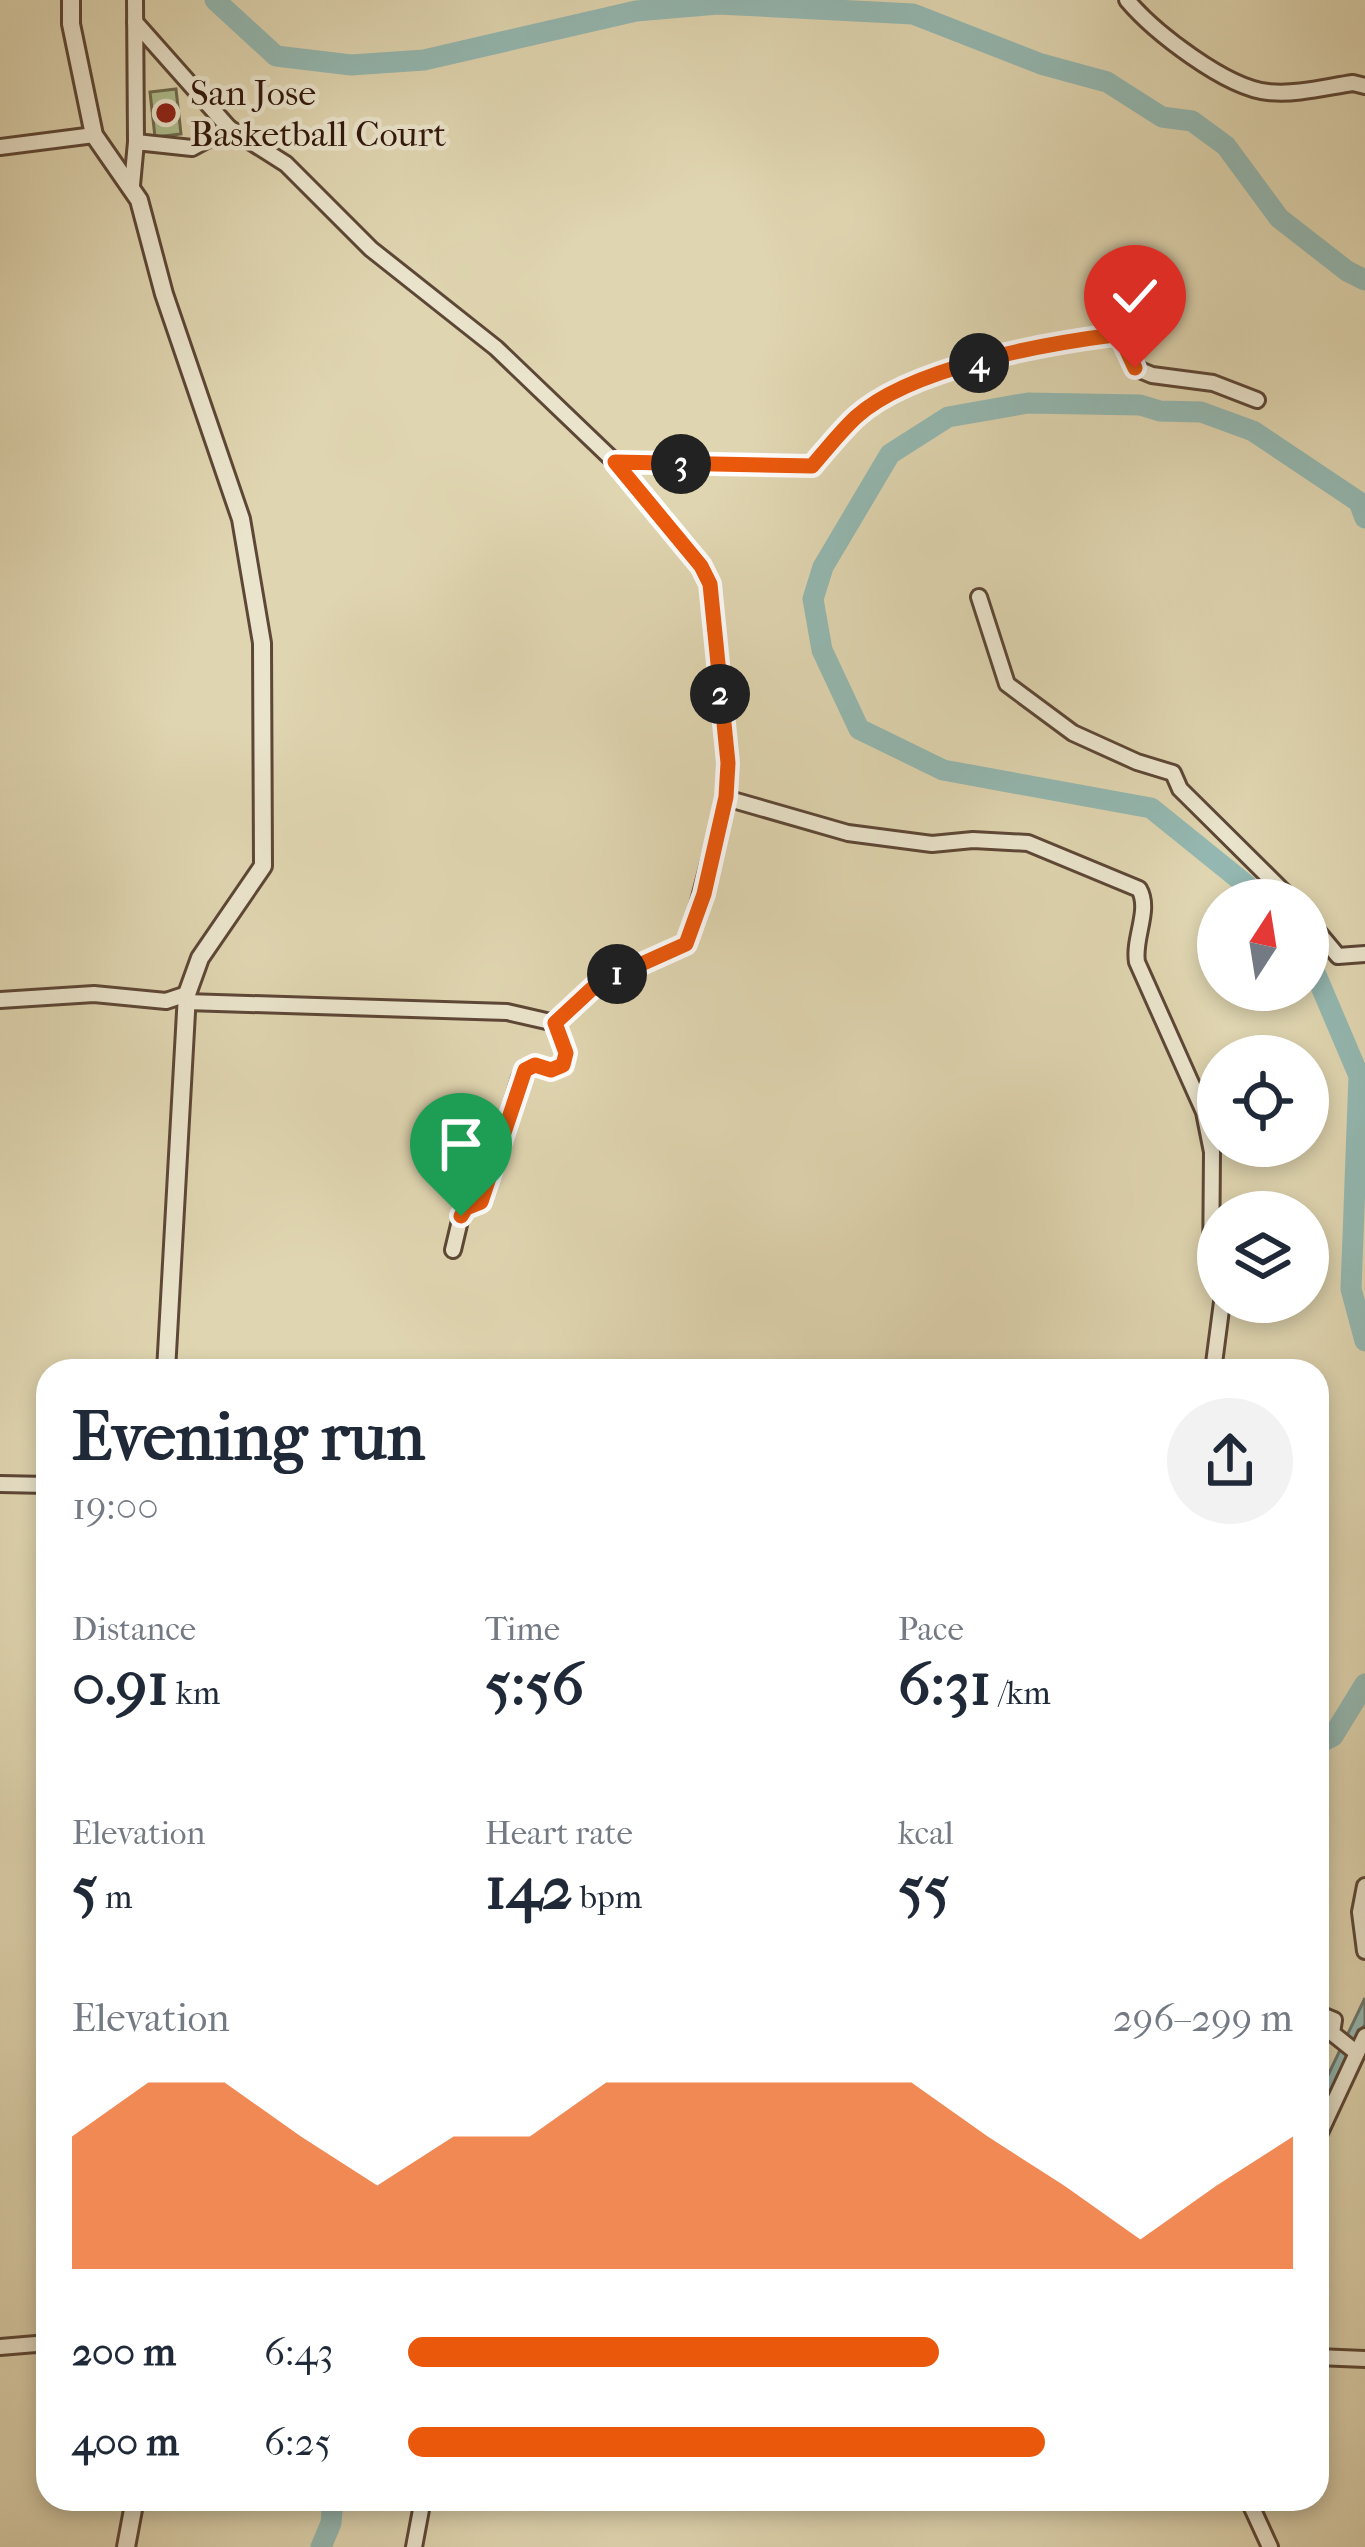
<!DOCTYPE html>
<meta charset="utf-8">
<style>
:root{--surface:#fff;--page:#f2f2f3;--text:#1f2937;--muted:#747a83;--accent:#ea580c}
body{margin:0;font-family:"IM FELL French Canon",serif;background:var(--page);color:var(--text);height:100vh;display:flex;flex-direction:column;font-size:45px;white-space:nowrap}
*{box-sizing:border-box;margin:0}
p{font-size:39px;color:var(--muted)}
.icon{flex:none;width:66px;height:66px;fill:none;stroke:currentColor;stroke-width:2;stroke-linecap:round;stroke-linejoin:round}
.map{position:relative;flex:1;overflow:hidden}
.details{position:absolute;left:36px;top:1359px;width:1293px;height:1152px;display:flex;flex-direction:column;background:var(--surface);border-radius:36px;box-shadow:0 6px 18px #0003}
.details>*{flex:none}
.needle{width:78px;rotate:12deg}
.buttons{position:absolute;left:1197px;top:879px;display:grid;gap:24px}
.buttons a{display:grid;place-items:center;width:132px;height:132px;border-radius:50%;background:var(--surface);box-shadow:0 6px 18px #0003;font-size:60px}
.pin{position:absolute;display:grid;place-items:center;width:102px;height:102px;color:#fff;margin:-123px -51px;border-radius:50% 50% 50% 0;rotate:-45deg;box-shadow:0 0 12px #0007}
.pin .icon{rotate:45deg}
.km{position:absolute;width:60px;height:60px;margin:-30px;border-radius:50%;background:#222;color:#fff;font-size:33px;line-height:60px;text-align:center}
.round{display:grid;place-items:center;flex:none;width:126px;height:126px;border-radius:63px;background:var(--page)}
.summary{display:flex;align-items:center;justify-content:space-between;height:204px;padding:0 36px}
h1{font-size:66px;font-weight:800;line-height:90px}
.metrics{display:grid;grid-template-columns:repeat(3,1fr);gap:18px;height:204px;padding:12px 36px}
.metrics div{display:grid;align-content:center}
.metrics b{font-size:60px;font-weight:800}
.metrics small{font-size:33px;font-weight:400}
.metrics p{font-size:33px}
.chart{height:336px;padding:24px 36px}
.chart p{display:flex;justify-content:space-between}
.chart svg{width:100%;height:216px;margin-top:12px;fill:var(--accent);opacity:.7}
ul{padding:0 36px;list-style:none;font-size:39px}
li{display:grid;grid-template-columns:192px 144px 1fr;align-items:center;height:90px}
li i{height:30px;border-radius:15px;background:var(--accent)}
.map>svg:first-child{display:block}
</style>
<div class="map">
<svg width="1365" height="2547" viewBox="0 0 1365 2547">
<rect width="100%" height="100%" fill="#dfd5b0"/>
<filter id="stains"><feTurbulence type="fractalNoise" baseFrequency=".00167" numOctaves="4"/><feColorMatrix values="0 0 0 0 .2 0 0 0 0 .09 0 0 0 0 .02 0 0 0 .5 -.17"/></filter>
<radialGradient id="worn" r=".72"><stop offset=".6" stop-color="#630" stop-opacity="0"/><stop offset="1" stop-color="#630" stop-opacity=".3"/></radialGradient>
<!-- pitch -->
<polygon fill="#aebe8e" stroke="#706b4e" stroke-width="3" points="176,89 181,134 155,137 150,92"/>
<!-- water -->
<polygon fill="#94b8b1" stroke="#6d786f" stroke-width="3" points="1365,1998 1365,2024 1317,2126 1317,2098"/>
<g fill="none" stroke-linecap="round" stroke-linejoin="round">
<!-- river -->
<g stroke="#94b8b1" stroke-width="21">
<polyline points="215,0 276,56 351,65 424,60 636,11 718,4 913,14 1041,64 1107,82 1162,117 1192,121 1226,146 1279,218 1347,271 1365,280"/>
<polyline points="1265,900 1151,808 943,770 859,729 822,650 813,599 823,567 890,454 948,417 1028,403 1140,405 1160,411 1201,412 1253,431 1359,502 1365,518"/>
<polyline points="1308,956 1359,1076 1351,1289 1365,1341"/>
<polyline points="1317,1744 1333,1736 1365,1684"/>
<polyline points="321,2547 331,2523 333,2499"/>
</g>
<defs>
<g id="minor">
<polyline points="135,0 136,142"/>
<path d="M 1127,0 C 1154,32 1226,88 1268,92 C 1296,95 1326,87 1353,83 L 1365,86"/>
<polyline points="135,22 229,128"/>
<polyline points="0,147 94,135"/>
<polyline points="132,185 136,142 192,148 229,128 286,164 371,249 496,348 615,462 701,566 710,584 728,763 726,798 690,936 686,944 597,984 555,1023 566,1053 563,1065 552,1070 535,1065 520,1078 481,1202 462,1212 453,1250"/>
<path d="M 615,462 L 812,466 C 826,450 840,432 856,417 C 910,368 1043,344 1115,335 L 1122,340 L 1135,368 L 1152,375 L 1213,383 L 1257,400"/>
<polyline points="979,597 1007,684 1073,733 1137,762 1173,773 1180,789 1292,900"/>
<path d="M 726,798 L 848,833 L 932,844 L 973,840 L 1028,843 L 1139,889 C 1151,910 1133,938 1137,962 L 1204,1112 L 1212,1152 L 1211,1275 L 1218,1286"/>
<polyline points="1308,920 1338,956 1365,954"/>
<polyline points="0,1000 94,994 166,1001 187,994"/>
<polyline points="186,1002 507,1012 555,1023"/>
<polyline points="1213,1371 1222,1302"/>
<polyline points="0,1484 48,1485"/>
<polyline points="1365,1886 1360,1912 1365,1951"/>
<polyline points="1317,2013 1334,2020 1332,2033 1357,2053"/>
<polyline points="1317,2139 1365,2036"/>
<polyline points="0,2347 48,2343"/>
<polyline points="1317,2357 1365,2359"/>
<polyline points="1248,2499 1270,2547"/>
<polyline points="414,2547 423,2499"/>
</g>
<g id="tertiary">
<polyline points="71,0 71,24 94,135 139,200 164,294 241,519 262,643 263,866 200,958 187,994 166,1371"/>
<polyline points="126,2547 135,2499"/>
</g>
</defs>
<!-- minor casing -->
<use href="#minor" stroke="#5d4736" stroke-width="20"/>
<!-- tertiary casing -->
<use href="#tertiary" stroke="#5d4736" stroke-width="22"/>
<!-- minor -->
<use href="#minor" stroke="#eae4cc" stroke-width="14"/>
<!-- tertiary -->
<use href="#tertiary" stroke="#eae4cc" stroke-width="16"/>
</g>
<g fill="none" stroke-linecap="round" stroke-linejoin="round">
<defs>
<path id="route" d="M 461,1216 L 466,1208 L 481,1202 L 525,1070 L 535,1065 L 551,1070 L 563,1065 L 566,1053 L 555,1023 L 597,984 L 686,944 L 704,894 L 726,797 L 728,763 L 710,584 L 701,566 L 615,462 L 812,466 C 826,450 840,432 856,417 C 910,368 1043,344 1114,335 L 1122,340 L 1135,368"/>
</defs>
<!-- route casing -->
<use href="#route" stroke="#fff" stroke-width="24"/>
<!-- route -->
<use href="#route" stroke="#ea580c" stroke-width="15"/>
</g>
<!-- markers -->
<circle fill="#8f2418" stroke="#eae4cc" stroke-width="4.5" cx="166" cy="113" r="12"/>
<g text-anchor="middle" stroke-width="9" stroke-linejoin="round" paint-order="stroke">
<!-- poi labels -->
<g font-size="36" fill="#32180d" stroke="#eae4cc" text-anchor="start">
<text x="190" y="105">San Jose<tspan x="190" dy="41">Basketball Court</tspan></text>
</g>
</g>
<rect width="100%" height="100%" filter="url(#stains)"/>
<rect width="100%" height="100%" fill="url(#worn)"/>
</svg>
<div class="buttons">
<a><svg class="needle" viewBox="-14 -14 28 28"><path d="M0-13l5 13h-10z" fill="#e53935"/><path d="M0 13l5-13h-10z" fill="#747a83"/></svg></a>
<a><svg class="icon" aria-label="locate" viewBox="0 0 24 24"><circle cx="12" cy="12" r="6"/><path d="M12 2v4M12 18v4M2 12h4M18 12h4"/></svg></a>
<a><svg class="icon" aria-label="layers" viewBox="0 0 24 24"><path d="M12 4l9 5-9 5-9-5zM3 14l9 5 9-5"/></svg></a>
</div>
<div class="pin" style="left:461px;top:1216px;background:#1e9e55"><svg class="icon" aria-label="arrive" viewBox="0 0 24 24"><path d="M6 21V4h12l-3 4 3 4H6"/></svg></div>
<div class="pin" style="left:1135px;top:368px;background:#d93025"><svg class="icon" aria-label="check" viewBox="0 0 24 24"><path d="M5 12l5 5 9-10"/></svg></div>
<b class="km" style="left:617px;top:974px">1</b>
<b class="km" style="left:720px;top:694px">2</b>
<b class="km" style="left:681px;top:464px">3</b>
<b class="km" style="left:979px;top:363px">4</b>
<section class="details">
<div class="summary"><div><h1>Evening run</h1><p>19:00</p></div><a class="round"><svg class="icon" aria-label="share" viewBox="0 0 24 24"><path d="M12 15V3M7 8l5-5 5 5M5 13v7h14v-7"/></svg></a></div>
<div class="metrics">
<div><p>Distance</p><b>0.91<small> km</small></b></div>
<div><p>Time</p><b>5:56</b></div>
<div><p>Pace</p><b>6:31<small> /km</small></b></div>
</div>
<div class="metrics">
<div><p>Elevation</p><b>5<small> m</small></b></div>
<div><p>Heart rate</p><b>142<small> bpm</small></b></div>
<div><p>kcal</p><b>55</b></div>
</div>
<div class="chart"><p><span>Elevation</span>296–299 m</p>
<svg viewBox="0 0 160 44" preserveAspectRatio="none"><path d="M0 44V17L10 6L20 6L30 17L40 27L50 17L60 17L70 6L80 6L90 6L100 6L110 6L120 17L130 27L140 38L150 27L160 17V44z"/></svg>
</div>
<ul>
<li><b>200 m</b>6:43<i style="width:60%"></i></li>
<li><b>400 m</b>6:25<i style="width:72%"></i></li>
</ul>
</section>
</div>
